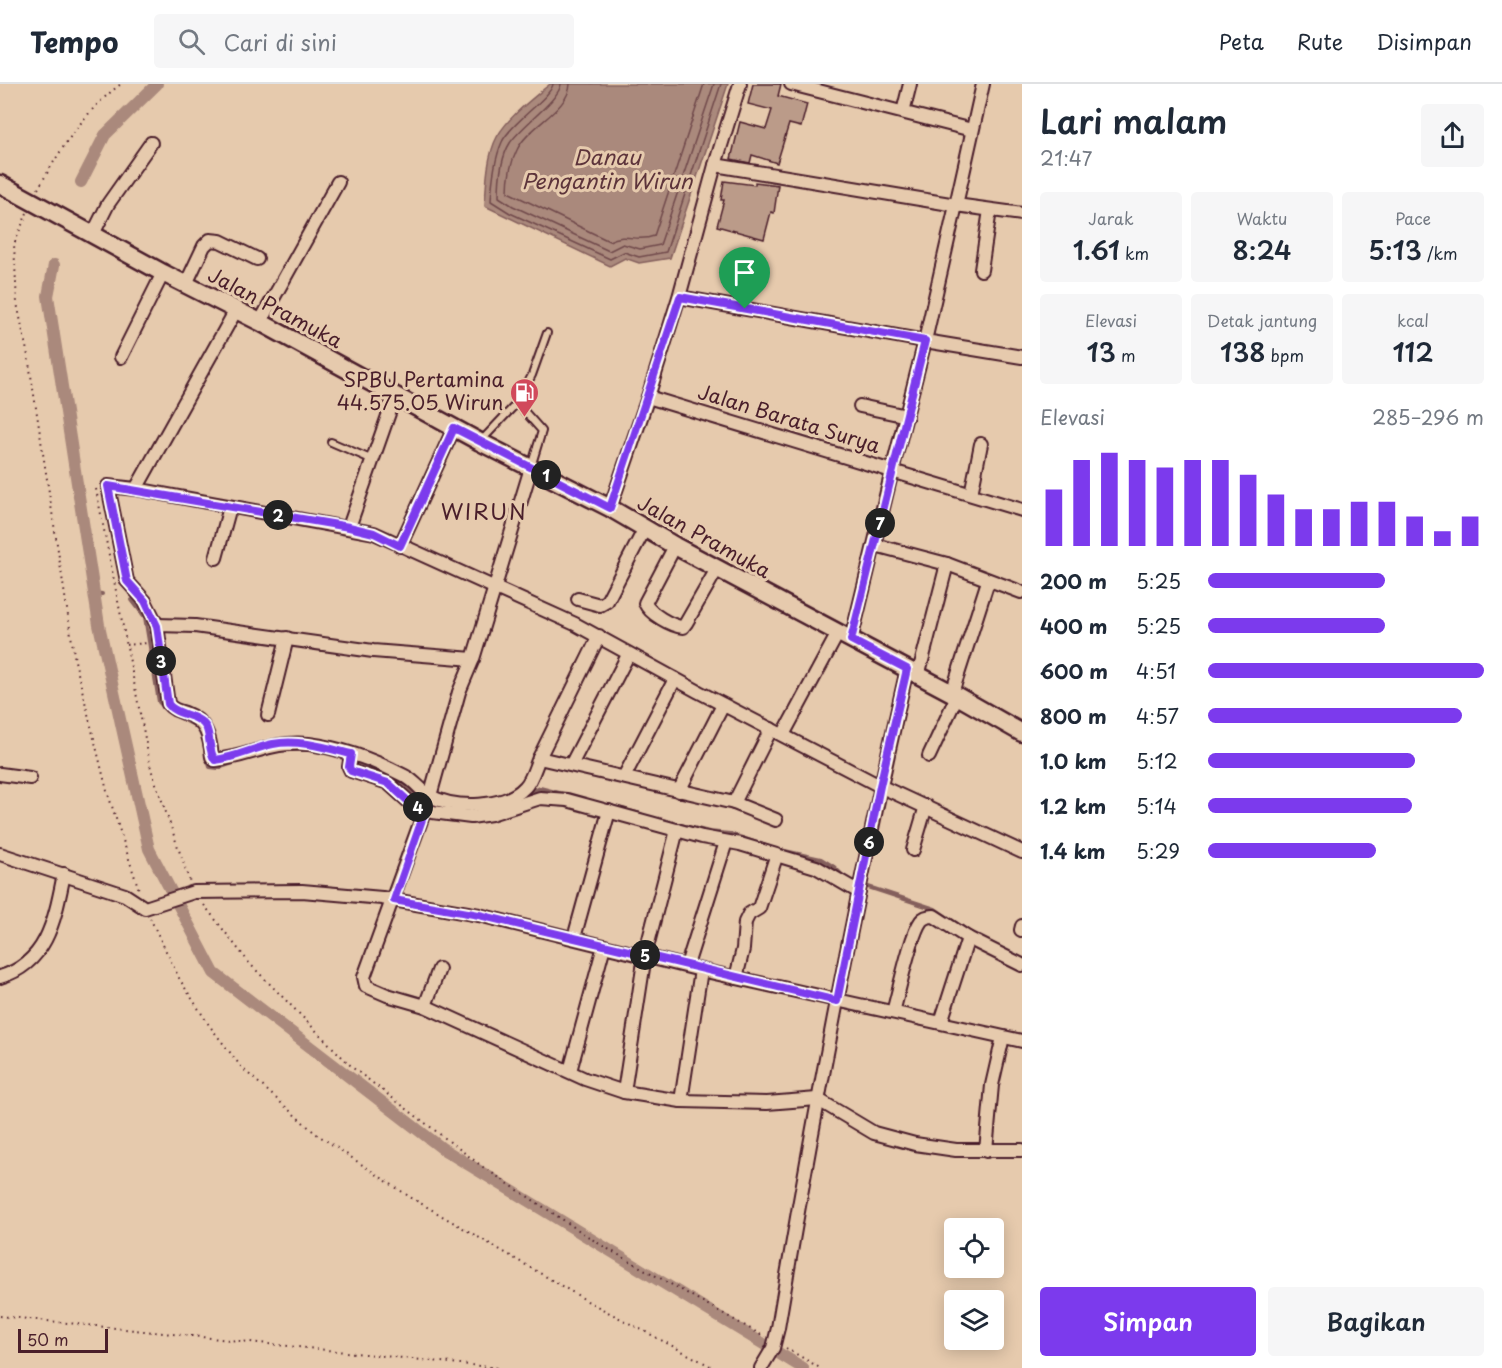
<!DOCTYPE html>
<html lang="id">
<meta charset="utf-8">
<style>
:root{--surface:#fff;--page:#f6f6f7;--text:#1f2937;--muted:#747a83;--line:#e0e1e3;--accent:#7c3aed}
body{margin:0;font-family:"Playpen Sans",sans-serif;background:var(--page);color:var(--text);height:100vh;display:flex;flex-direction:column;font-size:22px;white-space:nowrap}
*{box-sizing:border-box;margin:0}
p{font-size:20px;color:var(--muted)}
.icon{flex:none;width:33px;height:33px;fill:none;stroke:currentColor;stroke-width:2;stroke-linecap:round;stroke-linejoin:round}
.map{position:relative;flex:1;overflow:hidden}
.sheet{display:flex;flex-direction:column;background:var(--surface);width:480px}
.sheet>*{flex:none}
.tools{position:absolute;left:944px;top:1134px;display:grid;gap:12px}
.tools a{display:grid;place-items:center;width:60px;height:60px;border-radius:6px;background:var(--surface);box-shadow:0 3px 15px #0003;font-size:30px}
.scale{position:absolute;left:18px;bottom:15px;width:90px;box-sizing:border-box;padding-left:6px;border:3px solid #4a1f2b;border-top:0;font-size:16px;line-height:21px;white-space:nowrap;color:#4a1f2b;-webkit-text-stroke:4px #e6caad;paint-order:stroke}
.pin{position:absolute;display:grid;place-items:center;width:51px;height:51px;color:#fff;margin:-62px -26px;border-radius:50% 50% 50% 0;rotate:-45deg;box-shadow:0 0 6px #0007}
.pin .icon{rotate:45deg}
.km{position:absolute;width:30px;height:30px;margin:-15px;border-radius:50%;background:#222;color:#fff;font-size:16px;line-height:30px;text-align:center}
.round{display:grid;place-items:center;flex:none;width:63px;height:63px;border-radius:6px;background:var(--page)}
.headline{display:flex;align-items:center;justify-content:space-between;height:102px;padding:0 18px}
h1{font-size:33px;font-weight:600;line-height:45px}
.metrics{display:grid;grid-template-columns:repeat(3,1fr);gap:9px;height:102px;padding:6px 18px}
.metrics div{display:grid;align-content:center;border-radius:6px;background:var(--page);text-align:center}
.metrics b{font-size:26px;font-weight:600}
.metrics small{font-size:16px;font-weight:400}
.metrics p{font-size:16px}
.chart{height:168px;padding:12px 18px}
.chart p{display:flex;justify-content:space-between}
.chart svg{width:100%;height:108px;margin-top:6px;stroke:var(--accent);stroke-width:6}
.primary-button{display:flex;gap:12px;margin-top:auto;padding:12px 18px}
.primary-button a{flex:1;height:69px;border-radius:6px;background:var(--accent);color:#fff;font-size:24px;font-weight:600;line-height:69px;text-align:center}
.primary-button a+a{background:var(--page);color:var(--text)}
ul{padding:0 18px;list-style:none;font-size:20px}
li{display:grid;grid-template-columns:96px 72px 1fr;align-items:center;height:45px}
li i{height:15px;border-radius:8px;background:var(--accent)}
header{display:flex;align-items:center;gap:36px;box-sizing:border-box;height:84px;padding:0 30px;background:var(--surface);border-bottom:2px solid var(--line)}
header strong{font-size:28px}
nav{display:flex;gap:33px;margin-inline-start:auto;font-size:21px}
.search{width:420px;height:54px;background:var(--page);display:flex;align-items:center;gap:15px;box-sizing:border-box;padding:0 21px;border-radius:6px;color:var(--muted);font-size:22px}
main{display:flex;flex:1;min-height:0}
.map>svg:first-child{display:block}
</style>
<header>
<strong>Tempo</strong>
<div class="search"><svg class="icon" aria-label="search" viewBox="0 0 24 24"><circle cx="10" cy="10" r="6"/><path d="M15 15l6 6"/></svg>Cari di sini</div>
<nav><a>Peta</a><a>Rute</a><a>Disimpan</a></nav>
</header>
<main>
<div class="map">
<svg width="1022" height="1284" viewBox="0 0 1022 1284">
<rect width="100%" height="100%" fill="#e6caad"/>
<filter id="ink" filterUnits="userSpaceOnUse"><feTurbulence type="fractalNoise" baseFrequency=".0167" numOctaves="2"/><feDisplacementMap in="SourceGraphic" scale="12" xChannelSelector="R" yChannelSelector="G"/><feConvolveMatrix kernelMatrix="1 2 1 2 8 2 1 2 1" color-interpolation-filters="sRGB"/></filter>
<g filter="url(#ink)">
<!-- water -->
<path fill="#aa897c" stroke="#845f5c" stroke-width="1.5" d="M 550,0 L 728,0 L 670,174 L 639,179 L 625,174 L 610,182 L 485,122 C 486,102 487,71 497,53 C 509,32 532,15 550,0 Z"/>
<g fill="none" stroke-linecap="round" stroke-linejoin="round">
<!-- shore -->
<g stroke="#70494b" stroke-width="1.5">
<path d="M 553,0 C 552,12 509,41 502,58 C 494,76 492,98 491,117 L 510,129 L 610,175 L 624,168 L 639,173 L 666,168 L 721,0"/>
<path d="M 561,0 C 560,15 520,43 510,59 C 501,73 499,97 499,113 L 513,122 L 609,167 L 623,160 L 640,165 L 660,161 L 714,0"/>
<path d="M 570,0 C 569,26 528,42 517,66 C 511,78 508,95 508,108 L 609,157 C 627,148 637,159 654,152 L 704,0"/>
</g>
<!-- stream -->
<g stroke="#845f5c" stroke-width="4">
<polyline points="94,509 102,510"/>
<polyline points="132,516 145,533 159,618 165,624"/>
<polyline points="176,632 196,642"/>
<polyline points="290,666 306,666"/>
<path d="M 317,667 C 343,673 369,681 392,694 C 413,706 420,719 446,724"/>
<polyline points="207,673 210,683 218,684 233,679"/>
<polyline points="520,714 540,704 641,730"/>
<polyline points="681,741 709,748 730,750 769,763"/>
<polyline points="776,765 821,775 834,783 847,796 935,825 965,845"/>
</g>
<!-- canal -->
<g stroke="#aa897c" stroke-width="12">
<polyline points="81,98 105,51 157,0"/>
<polyline points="54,181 48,212 99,541 149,765 214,889 443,1065 803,1284"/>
</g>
</g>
<!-- building -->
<g fill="#bb9b89" stroke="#4a1f2b" stroke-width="1.5">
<polygon points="753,0 781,0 778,12 807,20 801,43 789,40 777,79 752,71 750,79 731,75 740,38 766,45 772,26 748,20"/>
<polygon points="724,97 755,101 755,98 778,101 774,129 771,128 764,155 717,142 724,116 721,116"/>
</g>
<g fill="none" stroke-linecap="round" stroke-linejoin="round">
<defs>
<g id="lane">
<polyline points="517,319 532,291 547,249"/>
<polyline points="481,357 517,319 542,347 531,383"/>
<polyline points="331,358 373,376"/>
</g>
<g id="street">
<polyline points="740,0 715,81 956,121 983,0"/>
<polyline points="791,0 972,46"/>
<polyline points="903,28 910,0"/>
<polyline points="1022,130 956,121 925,257 1022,273"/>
<polyline points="92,152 108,120 151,59"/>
<polyline points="981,186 990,126"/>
<polyline points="186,200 204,162 210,156 220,157 257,175"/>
<polyline points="679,213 925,257 892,387 648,313 679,213 715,81"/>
<polyline points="236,226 136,405 374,449 575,540 699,608 880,702 1022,768"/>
<polyline points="260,238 338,98"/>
<polyline points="121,273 163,189"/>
<polyline points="860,322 907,332"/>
<polyline points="531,384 473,575 459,608 430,712 364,893 366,902 387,911 425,922 585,995 624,1008 681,1017 767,1019 817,1015 874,1049 915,1060 956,1066 1022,1066"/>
<polyline points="136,405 108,402 127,497 145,517 157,541"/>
<polyline points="971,410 981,360"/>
<polyline points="610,424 648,313"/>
<polyline points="349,443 395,312"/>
<polyline points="875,461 947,480 1021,508"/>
<polyline points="400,462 454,344"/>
<path d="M 675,462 L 645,519 C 650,530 671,542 683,543 L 686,539 L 717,485"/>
<polyline points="216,474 230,423"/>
<polyline points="578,515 600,521 607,517 645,444"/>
<polyline points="599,552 539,674 734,719 776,736"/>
<polyline points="851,556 892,387 1022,426"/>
<path d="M 473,575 L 373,567 L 195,542 L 157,541 L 168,620 C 173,626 178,627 185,629 C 206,637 210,652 212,673 L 215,676 C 250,673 271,656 309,660 C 342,664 376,677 405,692 C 415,697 421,707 430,712 C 455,725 505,725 525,703 C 532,696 535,683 539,674"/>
<polyline points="918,592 947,480"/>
<polyline points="952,609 988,497"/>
<polyline points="268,631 287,554"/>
<polyline points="783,651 838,549"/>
<polyline points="351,670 349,683 351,687 388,699 408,717 425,727 440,729 471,733 491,730 540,714 567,716 702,753 740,760 816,783 859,808"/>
<polyline points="929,672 957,612"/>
<polyline points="571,681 628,571"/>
<polyline points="0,690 30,694"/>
<polyline points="624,693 675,595"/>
<polyline points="679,707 723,621"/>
<polyline points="734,719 771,645"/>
<polyline points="913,766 926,722"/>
<polyline points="0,770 125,811 145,824 194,808 302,807 382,814 479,831 701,886 1022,957"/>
<polyline points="1021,846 1022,842"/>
<polyline points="574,854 609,727"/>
<polyline points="687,881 726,758"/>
<path d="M 0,893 C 48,879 55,834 64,790"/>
<polyline points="736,894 743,865 745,838 749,830 759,824 776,773"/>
<polyline points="425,922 439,885"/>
<path d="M 893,928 C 899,908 910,852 921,837 C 924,833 929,832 934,832 L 968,854 L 1022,881"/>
<polyline points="941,938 968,854"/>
<polyline points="570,987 604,862"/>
<polyline points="624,1008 645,871 677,746"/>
<polyline points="681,1017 701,886"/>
<polyline points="986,1067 992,1001 1003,953"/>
<path d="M 761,1284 L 773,1264 L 778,1244 C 815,1023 857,804 907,585"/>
</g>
<polyline id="secondary" points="0,100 163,189 260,238 480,358 610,424 675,462 952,609 1022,649"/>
</defs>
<!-- lane casing -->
<use href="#lane" stroke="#4a1f2b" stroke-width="10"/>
<!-- street casing -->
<use href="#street" stroke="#4a1f2b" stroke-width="16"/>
<!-- secondary casing -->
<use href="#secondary" stroke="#4a1f2b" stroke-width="21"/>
<!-- path -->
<g stroke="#4a1f2b" stroke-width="2" stroke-dasharray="1.5 4.5" stroke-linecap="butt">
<path d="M 38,105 C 60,66 84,27 121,0"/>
<polyline points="27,129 14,160 17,219 28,272 75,577 107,707 139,806"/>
<polyline points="96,405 151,685 190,798"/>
<polyline points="126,561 147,559"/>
<polyline points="204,821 250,880 353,984 483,1083 601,1161 765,1253"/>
<polyline points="150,834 180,896 209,941 242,984 315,1049 410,1113 589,1218 714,1284"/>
<polyline points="0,1232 499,1284"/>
<polyline points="786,1264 820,1284"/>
</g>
<!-- lane -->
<use href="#lane" stroke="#e6caad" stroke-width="6"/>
<!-- street -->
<use href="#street" stroke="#e6caad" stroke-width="12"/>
<!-- secondary -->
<use href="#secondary" stroke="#e6caad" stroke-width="16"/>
</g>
</g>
<g fill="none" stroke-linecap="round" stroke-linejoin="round" filter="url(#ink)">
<defs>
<path id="route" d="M 680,213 L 925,257 L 851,556 L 907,585 L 880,702 L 837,917 L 479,831 L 394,816 L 425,727 L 408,717 L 388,699 L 351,687 L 349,683 L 351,670 C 327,664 299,655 273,660 C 254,664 235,674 215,676 C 208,667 211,653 206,643 C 197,629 176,632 168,620 L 157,542 L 145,517 L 127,497 L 108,402 L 349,443 L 374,449 L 400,462 L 454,344 L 610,424 Z"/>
</defs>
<!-- route casing -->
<use href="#route" stroke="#fff" stroke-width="12"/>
<!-- route -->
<use href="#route" stroke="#7c3aed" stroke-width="8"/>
</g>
<!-- icons -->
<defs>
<symbol id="fuel-pin" viewBox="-11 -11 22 30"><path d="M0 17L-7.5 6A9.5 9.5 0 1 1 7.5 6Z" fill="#d1495b" stroke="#e6caad"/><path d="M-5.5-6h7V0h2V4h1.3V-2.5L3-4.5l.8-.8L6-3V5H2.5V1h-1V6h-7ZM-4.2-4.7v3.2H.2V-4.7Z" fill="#fff"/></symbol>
</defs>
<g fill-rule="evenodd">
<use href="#fuel-pin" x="508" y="292" width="33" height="45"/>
</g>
<g text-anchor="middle" stroke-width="6" stroke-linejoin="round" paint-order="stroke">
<!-- street labels -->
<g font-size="20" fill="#4a1f2b" stroke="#e6caad">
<text transform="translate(275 224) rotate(28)" y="7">Jalan Pramuka</text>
<text transform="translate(789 335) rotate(17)" y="7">Jalan Barata Surya</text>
<text transform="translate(704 453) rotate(29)" y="7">Jalan Pramuka</text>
</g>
<!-- poi labels -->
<g font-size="20" fill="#4a1f2b" stroke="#e6caad" text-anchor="end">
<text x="504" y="303">SPBU Pertamina<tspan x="504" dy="23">44.575.05 Wirun</tspan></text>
</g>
<!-- water labels -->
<g font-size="21" font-style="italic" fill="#5d343b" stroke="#e6caad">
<text x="607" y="81">Danau<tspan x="607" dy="24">Pengantin Wirun</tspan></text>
</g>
<!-- quarter labels -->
<g font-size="22" letter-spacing="1.5" fill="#4a1f2b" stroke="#e6caad">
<text x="484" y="436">WIRUN</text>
</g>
</g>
</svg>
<div class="tools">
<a><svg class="icon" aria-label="locate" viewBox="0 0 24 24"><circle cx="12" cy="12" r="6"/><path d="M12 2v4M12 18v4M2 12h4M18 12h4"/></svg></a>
<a><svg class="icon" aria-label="layers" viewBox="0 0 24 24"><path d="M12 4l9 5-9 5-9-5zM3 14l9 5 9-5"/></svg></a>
</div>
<div class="scale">50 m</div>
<div class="pin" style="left:745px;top:225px;background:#1e9e55"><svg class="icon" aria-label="arrive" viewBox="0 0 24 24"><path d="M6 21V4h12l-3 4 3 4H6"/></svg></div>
<b class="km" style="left:546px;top:391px">1</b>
<b class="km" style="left:278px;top:431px">2</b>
<b class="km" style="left:161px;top:577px">3</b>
<b class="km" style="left:418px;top:723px">4</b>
<b class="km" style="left:645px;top:871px">5</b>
<b class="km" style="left:869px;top:758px">6</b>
<b class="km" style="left:880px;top:439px">7</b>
</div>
<section class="sheet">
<div class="headline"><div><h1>Lari malam</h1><p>21:47</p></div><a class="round"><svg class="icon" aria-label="share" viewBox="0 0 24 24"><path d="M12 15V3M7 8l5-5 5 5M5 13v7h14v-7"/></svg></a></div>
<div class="metrics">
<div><p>Jarak</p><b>1.61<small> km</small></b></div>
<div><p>Waktu</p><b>8:24</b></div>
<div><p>Pace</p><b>5:13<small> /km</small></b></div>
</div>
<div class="metrics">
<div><p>Elevasi</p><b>13<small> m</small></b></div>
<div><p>Detak jantung</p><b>138<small> bpm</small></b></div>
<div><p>kcal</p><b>112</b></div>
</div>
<div class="chart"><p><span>Elevasi</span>285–296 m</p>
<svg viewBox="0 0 160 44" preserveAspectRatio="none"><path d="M5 44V21M15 44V9M25 44V6M35 44V9M45 44V12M55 44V9M65 44V9M75 44V15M85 44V23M95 44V29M105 44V29M115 44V26M125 44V26M135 44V32M145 44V38M155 44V32"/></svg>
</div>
<ul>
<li><b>200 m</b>5:25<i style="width:64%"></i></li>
<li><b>400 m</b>5:25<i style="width:64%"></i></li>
<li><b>600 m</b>4:51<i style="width:100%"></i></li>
<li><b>800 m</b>4:57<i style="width:92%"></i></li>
<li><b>1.0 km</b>5:12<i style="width:75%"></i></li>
<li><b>1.2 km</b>5:14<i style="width:74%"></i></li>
<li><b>1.4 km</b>5:29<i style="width:61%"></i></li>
</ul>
<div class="primary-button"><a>Simpan</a><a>Bagikan</a></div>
</section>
</main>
